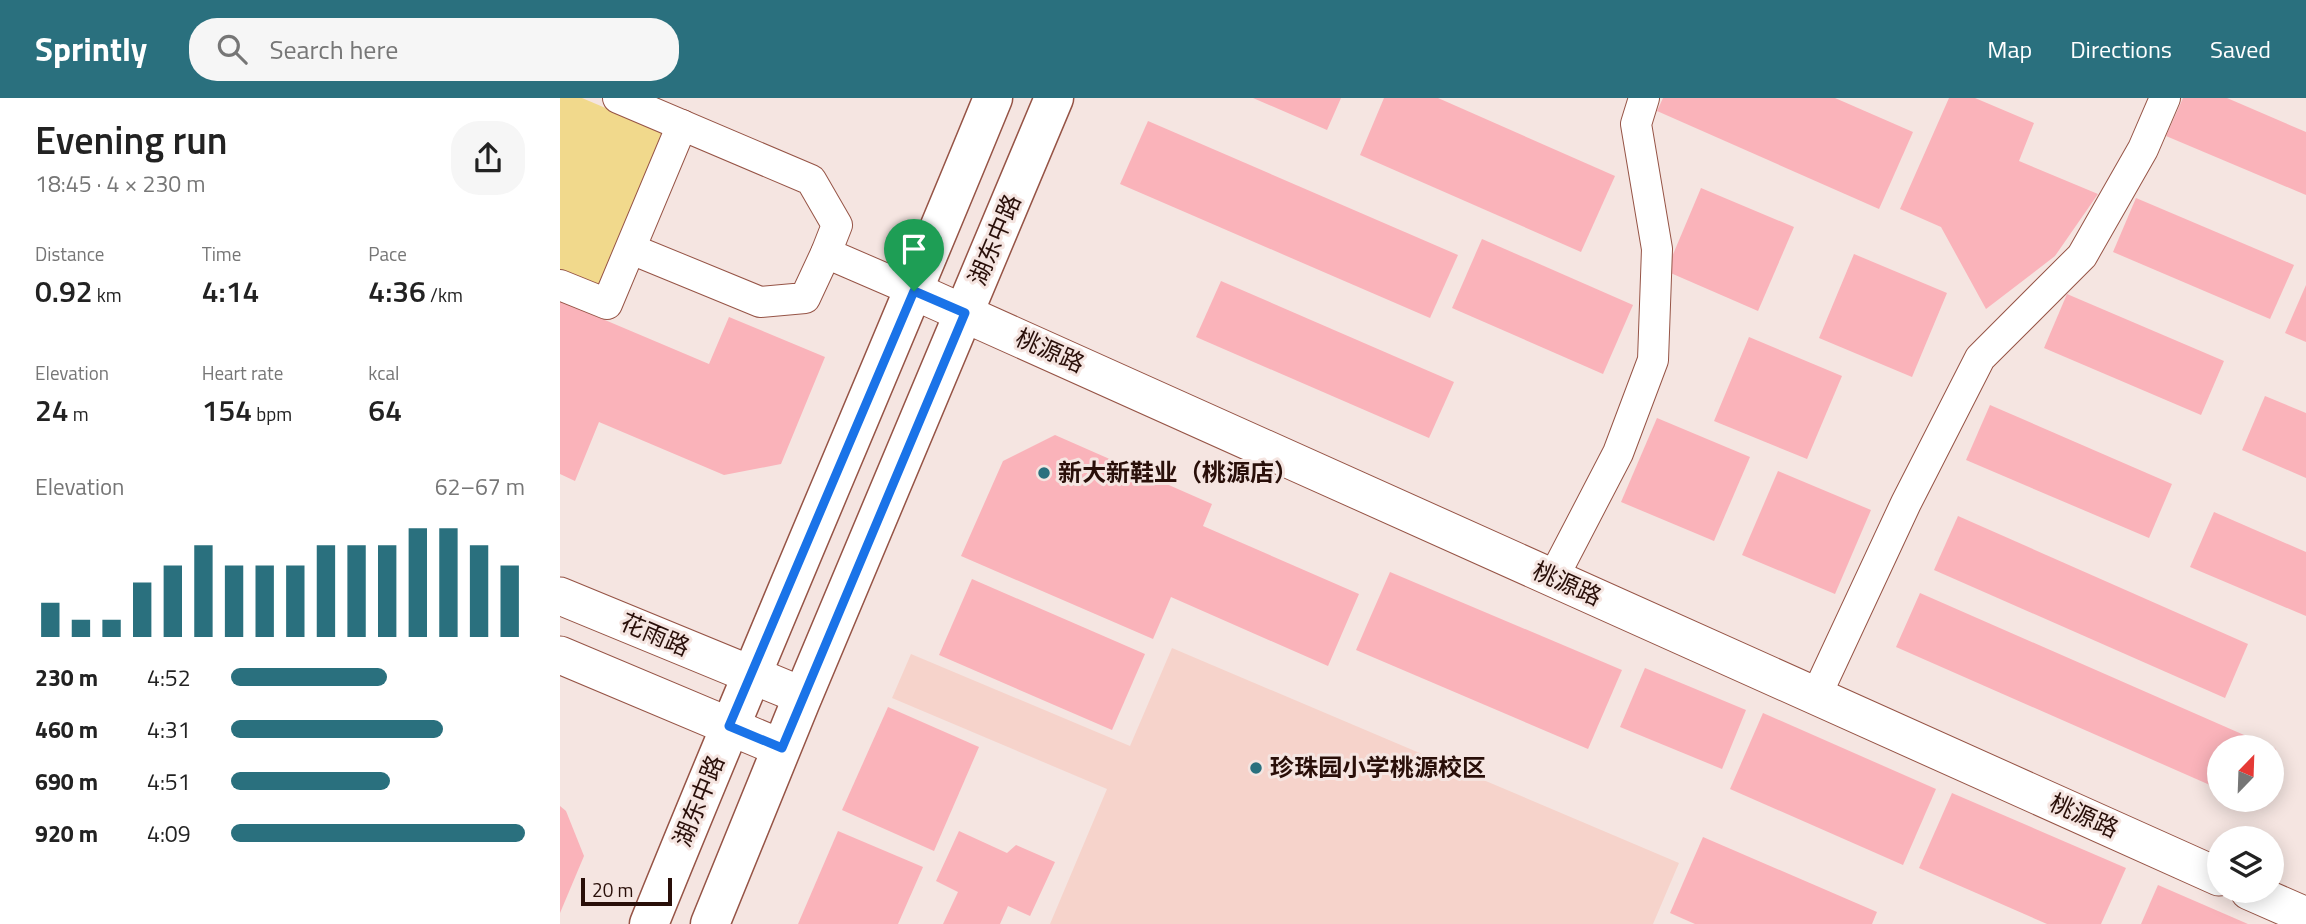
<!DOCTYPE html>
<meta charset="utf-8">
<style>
:root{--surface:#fff;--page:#f6f6f6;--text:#222;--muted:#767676;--accent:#2a707e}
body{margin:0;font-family:"Titillium Web","Noto Sans SC",sans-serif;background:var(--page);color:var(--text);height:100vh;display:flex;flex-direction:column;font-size:26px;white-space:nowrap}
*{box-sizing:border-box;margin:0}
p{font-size:23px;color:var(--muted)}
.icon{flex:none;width:38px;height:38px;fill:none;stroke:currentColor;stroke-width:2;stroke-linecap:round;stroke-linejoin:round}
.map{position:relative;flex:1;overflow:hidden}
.details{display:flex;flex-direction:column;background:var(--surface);width:560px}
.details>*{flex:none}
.needle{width:46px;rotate:23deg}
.fabs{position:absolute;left:1647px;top:637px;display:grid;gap:14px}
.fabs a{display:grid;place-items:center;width:77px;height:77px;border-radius:50%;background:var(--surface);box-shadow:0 4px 18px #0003;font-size:35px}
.scale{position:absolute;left:21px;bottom:18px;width:91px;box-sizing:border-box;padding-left:7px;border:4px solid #290f09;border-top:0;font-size:19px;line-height:24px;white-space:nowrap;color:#290f09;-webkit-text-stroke:5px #f5e5e1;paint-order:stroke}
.pin{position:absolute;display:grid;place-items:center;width:60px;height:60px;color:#fff;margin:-72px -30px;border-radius:50% 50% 50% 0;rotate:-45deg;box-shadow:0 0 7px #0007}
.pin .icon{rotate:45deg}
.round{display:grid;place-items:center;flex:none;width:74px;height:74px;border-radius:28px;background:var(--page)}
.head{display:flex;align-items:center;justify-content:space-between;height:119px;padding:0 35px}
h1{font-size:38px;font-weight:600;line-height:52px}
.stats{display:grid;grid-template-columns:repeat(3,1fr);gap:10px;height:119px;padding:7px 35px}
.stats div{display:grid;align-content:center}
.stats b{font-size:30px;font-weight:600}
.stats small{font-size:19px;font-weight:400}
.stats p{font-size:19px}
.chart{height:196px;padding:14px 35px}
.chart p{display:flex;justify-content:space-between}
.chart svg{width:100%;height:126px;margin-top:7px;stroke:var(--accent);stroke-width:6}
ul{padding:0 35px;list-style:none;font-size:23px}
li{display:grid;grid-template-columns:112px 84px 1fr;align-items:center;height:52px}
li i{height:18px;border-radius:9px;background:var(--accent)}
header{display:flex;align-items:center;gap:42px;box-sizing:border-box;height:98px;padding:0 35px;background:var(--accent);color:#fff}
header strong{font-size:33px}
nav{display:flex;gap:38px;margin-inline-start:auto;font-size:24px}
.search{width:490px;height:63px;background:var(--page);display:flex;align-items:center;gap:18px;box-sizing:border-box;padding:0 24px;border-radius:28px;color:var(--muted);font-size:26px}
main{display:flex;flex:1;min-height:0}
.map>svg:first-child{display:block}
</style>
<header>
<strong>Sprintly</strong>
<div class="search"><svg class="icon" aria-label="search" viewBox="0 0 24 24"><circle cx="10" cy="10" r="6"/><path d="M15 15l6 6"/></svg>Search here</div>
<nav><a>Map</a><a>Directions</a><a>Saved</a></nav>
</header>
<main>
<section class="details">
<div class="head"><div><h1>Evening run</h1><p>18:45 · 4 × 230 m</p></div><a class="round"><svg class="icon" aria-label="share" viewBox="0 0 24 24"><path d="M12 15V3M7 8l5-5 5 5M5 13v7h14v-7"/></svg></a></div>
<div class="stats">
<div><p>Distance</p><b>0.92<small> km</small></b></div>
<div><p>Time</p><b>4:14</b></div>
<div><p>Pace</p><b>4:36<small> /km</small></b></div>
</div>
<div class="stats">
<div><p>Elevation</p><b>24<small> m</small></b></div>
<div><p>Heart rate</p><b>154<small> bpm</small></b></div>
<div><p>kcal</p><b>64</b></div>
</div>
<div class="chart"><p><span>Elevation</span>62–67 m</p>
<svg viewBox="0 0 160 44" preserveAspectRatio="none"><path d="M5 44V32M15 44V38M25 44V38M35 44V25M45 44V19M55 44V12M65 44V19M75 44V19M85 44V19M95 44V12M105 44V12M115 44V12M125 44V6M135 44V6M145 44V12M155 44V19"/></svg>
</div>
<ul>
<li><b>230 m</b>4:52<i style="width:53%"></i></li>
<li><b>460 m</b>4:31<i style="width:72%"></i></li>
<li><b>690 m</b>4:51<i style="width:54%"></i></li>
<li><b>920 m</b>4:09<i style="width:100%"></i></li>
</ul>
</section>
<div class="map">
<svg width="1746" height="826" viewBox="0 0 1746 826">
<rect width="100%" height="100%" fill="#f5e5e1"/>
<!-- built -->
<polygon fill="#f6d3cb" points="612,550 1119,765 1093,826 490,826 547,691 332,600 351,556 570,648"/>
<!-- green -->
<polygon fill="#f1d98c" points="0,0 22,0 102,34 41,188 0,171"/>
<!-- building -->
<g fill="#fab3ba">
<polygon points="693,0 781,0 767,32"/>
<polygon points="824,0 878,0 1055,78 1021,154 800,57"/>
<polygon points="1103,0 1275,0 1353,34 1319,111 1097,13"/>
<polygon points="1389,0 1415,0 1474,25 1459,63 1538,96 1495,158 1426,211 1381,129 1340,111"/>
<polygon points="1623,0 1667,0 1746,34 1746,97 1606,38"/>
<polygon points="588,23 898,157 870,220 560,86"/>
<polygon points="1141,90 1234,129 1198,213 1106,173"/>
<polygon points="1576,100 1734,167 1710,221 1553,154"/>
<polygon points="922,141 1073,207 1043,276 892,210"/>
<polygon points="1294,156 1387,195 1352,279 1259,240"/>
<polygon points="661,183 894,284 869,340 636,239"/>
<polygon points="1746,187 1746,244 1725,235"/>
<polygon points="1507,196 1664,263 1641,317 1484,250"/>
<polygon points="0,203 149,266 169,219 265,259 221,366 164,377 39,324 15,383 0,376"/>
<polygon points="1189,239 1282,278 1247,361 1154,323"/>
<polygon points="1705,298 1746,315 1746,380 1682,352"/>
<polygon points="1430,307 1612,386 1589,440 1406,362"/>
<polygon points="1097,320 1190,359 1154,443 1061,404"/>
<polygon points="495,337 652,406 643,428 799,496 768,568 611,499 593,541 401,458 443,363"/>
<polygon points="1218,373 1311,412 1275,496 1182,457"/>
<polygon points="1654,414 1746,454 1746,518 1630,469"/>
<polygon points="1398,418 1688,546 1665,600 1374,472"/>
<polygon points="830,474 1062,572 1028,651 796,552"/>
<polygon points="412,481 585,556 552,632 379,557"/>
<polygon points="1360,495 1716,651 1712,663 1712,649 1659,649 1659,691 1336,549"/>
<polygon points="1085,570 1186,612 1162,671 1060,629"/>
<polygon points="328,609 419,649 374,753 282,712"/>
<polygon points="1203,615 1376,691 1343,767 1170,691"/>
<polygon points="1392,695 1566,770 1541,826 1487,826 1359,770"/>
<polygon points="0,708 6,713 24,758 0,815"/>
<polygon points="278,733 363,769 338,826 238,826"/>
<polygon points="399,733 447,755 456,747 495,764 470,818 448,808 440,826 383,826 398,794 376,783"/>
<polygon points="1143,739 1317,814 1312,826 1135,826 1110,815"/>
<polygon points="1598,787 1688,826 1581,826"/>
</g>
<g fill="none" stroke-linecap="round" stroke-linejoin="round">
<defs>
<g id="minor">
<polyline points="58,0 251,82 277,127 266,155 354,193"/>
<polyline points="71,151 200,204 245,200 266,155"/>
<polyline points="0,187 47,206 122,27"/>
<polyline points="993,480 1058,355 1093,262 1097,151 1076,26 1084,0"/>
<polyline points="1256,598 1346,405 1420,260 1522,158 1583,51 1605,0"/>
</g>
<g id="tertiary">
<polyline points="354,193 1659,779"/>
<polyline points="0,498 243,598"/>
<polyline points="0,557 221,650"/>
<polyline points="1689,793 1746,818"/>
</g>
<g id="secondary">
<path d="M 89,826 C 201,549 320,276 433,0"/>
<polyline points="150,826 240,605 494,0"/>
</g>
</defs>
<!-- minor casing -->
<use href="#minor" stroke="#965446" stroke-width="32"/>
<!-- tertiary casing -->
<use href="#tertiary" stroke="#965446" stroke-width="39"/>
<!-- secondary casing -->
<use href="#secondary" stroke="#965446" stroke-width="41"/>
<!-- minor -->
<use href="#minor" stroke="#fff" stroke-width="30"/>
<!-- tertiary -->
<use href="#tertiary" stroke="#fff" stroke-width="37"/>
<!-- secondary -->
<use href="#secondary" stroke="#fff" stroke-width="38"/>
</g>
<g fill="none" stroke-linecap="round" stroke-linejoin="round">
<defs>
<polygon id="route" points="354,193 405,215 222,650 169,628"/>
</defs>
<!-- route casing -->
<use href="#route" stroke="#fff" stroke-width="14"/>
<!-- route -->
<use href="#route" stroke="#1a73e8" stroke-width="9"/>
</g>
<!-- markers -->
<g fill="#2a707e" stroke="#f5e5e1" stroke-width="2.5">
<circle cx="484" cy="375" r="7"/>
<circle cx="696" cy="670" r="7"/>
</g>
<g text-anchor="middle" stroke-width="6" stroke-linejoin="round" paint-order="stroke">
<!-- street labels -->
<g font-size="24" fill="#290f09" stroke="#f5e5e1">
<text transform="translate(435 142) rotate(-67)" y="8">湖东中路</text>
<text transform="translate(490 253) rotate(24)" y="8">桃源路</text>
<text transform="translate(1007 486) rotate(24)" y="8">桃源路</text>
<text transform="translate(95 537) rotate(23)" y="8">花雨路</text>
<text transform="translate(139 703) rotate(-68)" y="8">湖东中路</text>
<text transform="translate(1524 718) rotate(24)" y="8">桃源路</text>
</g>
<!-- poi labels -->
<g font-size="24" font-weight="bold" fill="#290f09" stroke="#f5e5e1" text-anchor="start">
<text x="498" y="383">新大新鞋业（桃源店）</text>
<text x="710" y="678">珍珠园小学桃源校区</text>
</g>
</g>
</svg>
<div class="fabs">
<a><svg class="needle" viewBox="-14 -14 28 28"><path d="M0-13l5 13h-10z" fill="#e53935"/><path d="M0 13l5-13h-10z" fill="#767676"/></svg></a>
<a><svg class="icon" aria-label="layers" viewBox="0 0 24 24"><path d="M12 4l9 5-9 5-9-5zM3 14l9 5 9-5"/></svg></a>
</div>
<div class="scale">20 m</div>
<div class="pin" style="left:354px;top:193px;background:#1e9e55"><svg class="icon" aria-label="arrive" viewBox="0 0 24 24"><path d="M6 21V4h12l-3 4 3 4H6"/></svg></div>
</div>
</main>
